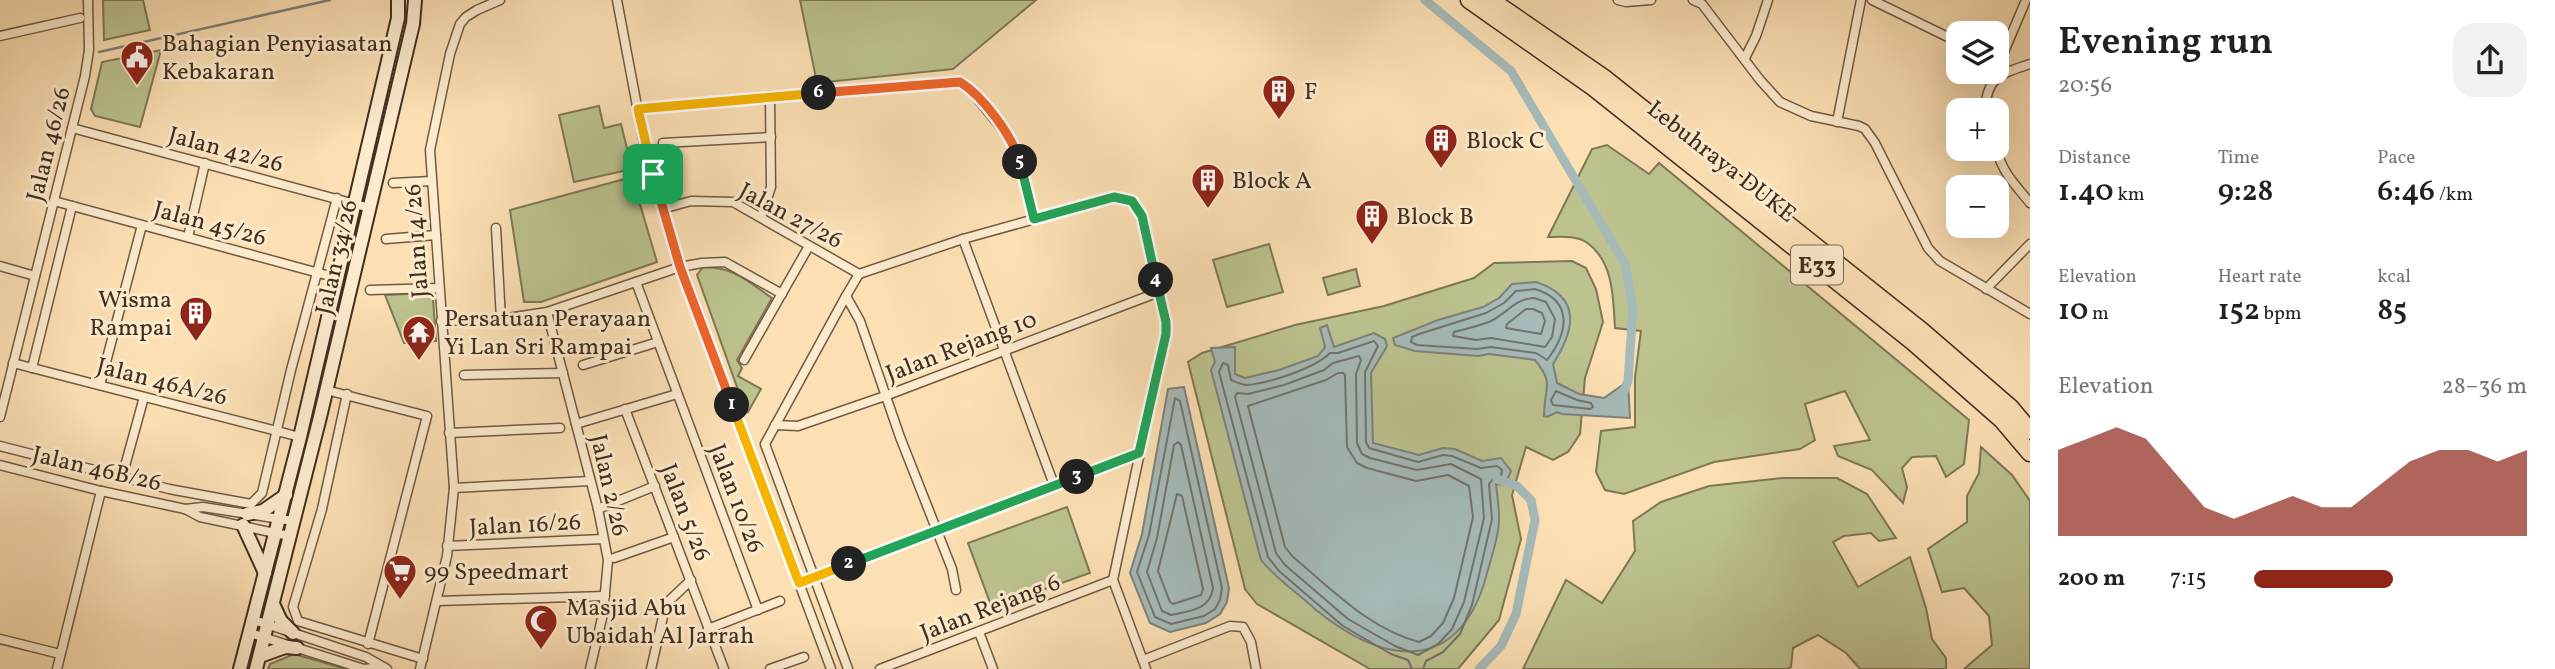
<!DOCTYPE html>
<meta charset="utf-8">
<style>
:root{--surface:#fff;--page:#f2f2f2;--text:#202124;--muted:#757577;--accent:#8f2418}
body{margin:0;font-family:Vollkorn,serif;background:var(--page);color:var(--text);height:100vh;display:flex;flex-direction:column;font-size:26px;white-space:nowrap}
*{box-sizing:border-box;margin:0}
p{font-size:23px;color:var(--muted)}
.icon{flex:none;width:38px;height:38px;fill:none;stroke:currentColor;stroke-width:2;stroke-linecap:round;stroke-linejoin:round}
.map{position:relative;flex:1;overflow:hidden}
.panel{display:flex;flex-direction:column;background:var(--surface);width:525px}
.panel>*{flex:none}
.tools{position:absolute;left:1946px;top:21px;display:grid;gap:14px}
.tools a{display:grid;place-items:center;width:63px;height:63px;border-radius:14px;background:var(--surface);box-shadow:0 7px 28px #0002;font-size:35px}
.pin{position:absolute;display:grid;place-items:center;width:60px;height:60px;color:#fff;margin:-30px;border-radius:14px;box-shadow:0 4px 10px #0006}
.km{position:absolute;width:35px;height:35px;margin:-18px;border-radius:50%;background:#222;color:#fff;font-size:19px;line-height:35px;text-align:center}
.round{display:grid;place-items:center;flex:none;width:74px;height:74px;border-radius:21px;background:var(--page)}
.headline{display:flex;align-items:center;justify-content:space-between;height:119px;padding:0 28px}
h1{font-size:38px;font-weight:600;line-height:52px}
.metrics{display:grid;grid-template-columns:repeat(3,1fr);gap:10px;height:119px;padding:7px 28px}
.metrics div{display:grid;align-content:center}
.metrics b{font-size:30px;font-weight:600}
.metrics small{font-size:19px;font-weight:400}
.metrics p{font-size:19px}
.chart{height:196px;padding:14px 28px}
.chart p{display:flex;justify-content:space-between}
.chart svg{width:100%;height:126px;margin-top:7px;fill:var(--accent);opacity:.7}
ul{padding:0 28px;list-style:none;font-size:23px}
li{display:grid;grid-template-columns:112px 84px 1fr;align-items:center;height:52px}
li i{height:18px;border-radius:9px;background:var(--accent)}
main{display:flex;flex:1;min-height:0}
.map>svg:first-child{display:block}
</style>
<main>
<div class="map">
<svg width="2030" height="669" viewBox="0 0 2030 669">
<rect width="100%" height="100%" fill="#fce0b4"/>
<filter id="stains"><feTurbulence type="fractalNoise" baseFrequency=".00286" numOctaves="4"/><feColorMatrix values="0 0 0 0 .2 0 0 0 0 .09 0 0 0 0 .02 0 0 0 .5 -.17"/></filter>
<radialGradient id="worn" r=".72"><stop offset=".6" stop-color="#630" stop-opacity="0"/><stop offset="1" stop-color="#630" stop-opacity=".3"/></radialGradient>
<!-- green -->
<g fill="#bcc38f" stroke="#7e7856" stroke-width="2">
<polygon points="103,0 143,0 150,30 104,40"/>
<polygon points="800,0 1036,0 953,69 817,83"/>
<polygon points="161,50 140,127 95,116 91,109 102,62"/>
<polygon points="599,106 604,128 621,124 632,169 574,182 559,115"/>
<path d="M 1607,145 L 1649,174 L 1659,163 L 1969,420 L 1964,464 L 1946,477 L 1936,456 L 1912,457 L 1902,468 L 1907,487 L 1903,503 L 1872,470 L 1838,456 L 1834,446 L 1870,440 L 1845,391 L 1805,404 L 1815,440 L 1800,449 L 1714,462 L 1624,494 L 1605,490 L 1596,472 L 1601,431 L 1635,427 L 1635,377 L 1641,331 L 1615,328 C 1613,298 1614,261 1586,242 C 1576,235 1559,237 1548,237 L 1592,149 Z"/>
<polygon points="632,177 657,262 541,302 524,302 510,210"/>
<polygon points="1269,244 1283,292 1227,307 1213,260"/>
<polygon points="1572,261 1586,268 1596,289 1603,322 1585,378 1580,434 1568,452 1553,460 1526,447 1512,495 1521,539 1499,620 1458,669 1370,669 1257,604 1245,589 1188,362 1202,353 1295,325 1384,306 1474,278 1494,263"/>
<path d="M 703,267 C 734,267 747,281 772,298 L 737,360 L 742,368 L 738,376 L 761,389 L 748,412 L 742,401 L 697,275 Z"/>
<polygon points="1356,269 1360,286 1328,295 1323,278"/>
<polygon points="427,293 433,298 436,341 404,343 385,295"/>
<polygon points="1981,447 2012,475 2030,501 2030,669 1964,669 1992,645 1989,616 1964,588 1942,592 1928,549 1967,522 1967,496 1979,473"/>
<polygon points="1783,478 1837,478 1867,494 1896,538 1879,541 1871,533 1844,536 1833,542 1858,587 1910,557 1926,608 1932,639 1946,658 1946,669 1860,669 1846,653 1818,635 1793,648 1791,667 1787,669 1523,669 1566,580 1602,603 1635,551 1633,521 1661,502 1709,486"/>
<polygon points="1067,507 1090,573 992,608 968,543"/>
<polygon points="294,654 346,669 268,669 270,664"/>
</g>
<!-- water -->
<g fill="#a5bab9" stroke="#7d827b" stroke-width="2">
<path d="M 1536,282 C 1582,297 1575,330 1553,364 L 1557,383 L 1579,394 L 1604,398 L 1628,381 L 1630,418 L 1562,414 L 1557,412 L 1547,417 L 1544,416 C 1544,388 1555,384 1535,360 L 1489,354 L 1478,356 L 1415,351 L 1395,345 L 1393,338 L 1438,320 L 1483,307 L 1499,298 L 1512,284 Z"/>
<path d="M 1327,325 L 1334,347 L 1374,333 L 1385,339 L 1387,346 L 1371,373 L 1373,443 L 1419,455 L 1443,448 L 1455,449 L 1482,461 L 1501,458 L 1511,471 L 1505,485 L 1496,484 C 1497,495 1499,506 1499,516 C 1500,535 1489,564 1484,584 C 1456,669 1389,669 1316,610 C 1298,593 1277,580 1261,560 L 1211,370 L 1215,362 L 1211,348 L 1235,347 L 1235,374 L 1245,378 L 1279,370 L 1318,356 L 1325,347 L 1320,328 Z"/>
<polygon points="1184,387 1229,588 1227,602 1220,614 1206,623 1170,632 1150,623 1130,573 1142,534 1168,389"/>
</g>
<g fill="none" stroke-linecap="round" stroke-linejoin="round">
<!-- shore -->
<g stroke="#72746c" stroke-width="2">
<path d="M 1535,289 C 1574,301 1568,333 1547,360 L 1536,353 L 1491,347 L 1477,349 L 1417,345 L 1411,342 L 1412,337 L 1419,334 L 1486,313 L 1504,303 L 1516,291 Z"/>
<path d="M 1534,298 L 1546,302 L 1555,319 L 1552,337 L 1545,347 L 1491,338 L 1476,340 L 1453,336 L 1454,332 C 1466,329 1478,326 1489,322 C 1507,314 1514,299 1534,298 Z"/>
<polygon points="1526,309 1533,309 1542,313 1545,321 1541,334 1506,328 1507,324"/>
<polygon points="1359,356 1361,360 1356,374 1357,443 1362,454 1370,458 1417,470 1451,464 1481,479 1484,518 1464,602 1452,629 1438,644 1418,655 1395,646 1348,619 1285,565 1276,553 1235,397 1237,393 1248,394 1284,385 1324,370 1333,363"/>
<path d="M 1338,373 L 1343,373 L 1345,375 L 1347,447 L 1357,463 L 1367,468 L 1416,481 L 1448,475 L 1469,486 L 1473,517 L 1454,598 L 1443,623 L 1431,636 L 1419,642 C 1369,629 1332,589 1293,557 L 1285,547 L 1248,406 L 1326,380 Z"/>
<polygon points="1556,391 1577,400 1591,403 1593,407 1590,409 1553,405 1551,400"/>
<polygon points="1175,398 1180,401 1222,588 1220,600 1215,609 1204,616 1171,624 1155,617 1137,572 1149,535"/>
<path d="M 1178,442 L 1181,445 L 1213,588 C 1210,610 1190,611 1171,615 L 1162,611 L 1147,572 L 1157,538 L 1174,445 Z"/>
<polygon points="1177,494 1182,496 1203,589 1201,595 1173,604 1170,602 1158,571"/>
<path d="M 1412,669 L 1408,660 L 1391,654 L 1343,626 L 1279,571 L 1268,557 L 1219,372 L 1223,363 L 1228,365 L 1231,380 C 1236,382 1241,385 1247,385 C 1269,383 1314,369 1330,353 L 1338,353 L 1374,341 L 1378,346 L 1365,372 L 1366,442 L 1369,448 L 1418,462 L 1443,455 L 1452,456 L 1481,468 L 1497,466 L 1502,470 L 1501,476 L 1493,479 L 1489,484 L 1492,519 L 1472,605 L 1460,634 L 1443,652 L 1426,661 L 1423,669"/>
</g>
<!-- stream -->
<polyline stroke="#7d827b" stroke-width="2.5" points="99,52 330,0"/>
<!-- canal -->
<g stroke="#a5bab9" stroke-width="9">
<polyline points="1425,0 1511,71 1625,264 1633,308 1628,381 1624,391"/>
<polyline points="1479,669 1501,646 1516,614 1535,520 1531,500 1517,486 1497,479"/>
</g>
<defs>
<g id="street">
<polyline points="617,0 643,138 669,233 831,669"/>
<polyline points="1618,0 1626,2 1651,0"/>
<polyline points="1693,0 1702,4 1760,80 1780,102 1811,116 1859,126 1865,129 1875,143 1928,248 1940,261 2030,314"/>
<polyline points="1872,0 1958,42"/>
<polyline points="0,36 80,18"/>
<polyline points="1745,58 1756,36 1768,0"/>
<polyline points="1997,60 2001,59 2026,0"/>
<polyline points="638,109 770,96 960,83 970,89 1012,141 1029,194 1034,219"/>
<path d="M 1985,110 C 1987,76 2001,74 2030,64"/>
<polyline points="1837,122 1861,0"/>
<polyline points="72,128 370,208"/>
<polyline points="663,143 771,137"/>
<path d="M 1996,149 C 2004,175 2014,183 2030,203"/>
<polyline points="393,183 431,181"/>
<polyline points="54,201 337,278"/>
<polyline points="662,209 691,201 733,202 859,274"/>
<polyline points="761,217 771,187 770,96"/>
<polyline points="496,228 501,319"/>
<polyline points="188,237 205,163"/>
<polyline points="386,239 436,235"/>
<polyline points="963,239 1054,485"/>
<polyline points="0,266 35,276"/>
<polyline points="636,282 758,610"/>
<polyline points="1986,289 2030,244"/>
<polyline points="370,290 439,288"/>
<polyline points="846,296 860,321 900,437 952,569 956,590"/>
<polyline points="547,312 598,509 608,560 603,614 590,669"/>
<polyline points="441,321 501,319 547,312 680,267 702,263 725,262 782,294"/>
<polyline points="744,360 809,246"/>
<polyline points="13,363 300,437"/>
<polyline points="583,365 658,342"/>
<polyline points="32,368 72,206"/>
<polyline points="464,375 563,373"/>
<polyline points="100,385 142,225"/>
<polyline points="326,390 427,416 368,644"/>
<polyline points="347,394 322,509 293,607 298,621 423,659"/>
<polyline points="625,409 724,669"/>
<polyline points="0,417 85,76 89,50 88,0"/>
<polyline points="576,424 677,394"/>
<polyline points="775,425 798,426 885,396 1159,292"/>
<polyline points="449,433 560,428"/>
<polyline points="0,446 169,489 251,504 262,493 291,370 337,198"/>
<polyline points="0,465 101,491 185,509 200,517 289,536"/>
<polyline points="122,477 144,397"/>
<polyline points="454,488 590,481"/>
<polyline points="185,509 203,507 293,521"/>
<polyline points="598,509 655,486"/>
<polyline points="447,546 603,539"/>
<polyline points="614,558 674,537"/>
<polyline points="799,583 1139,453"/>
<polyline points="438,601 605,596"/>
<polyline points="254,620 366,657 387,669"/>
<polyline points="708,629 780,601"/>
<polyline points="979,632 993,669"/>
<polyline points="250,633 364,669 381,667"/>
<polyline points="0,639 60,654"/>
<polyline points="1143,660 1230,626 1243,627 1251,642 1256,669"/>
<polyline points="57,669 101,491"/>
<polyline points="420,669 447,556 454,488 430,150 450,54 460,24 466,17 477,10 500,0"/>
<polyline points="651,669 665,608 670,600 691,580"/>
<polyline points="770,669 804,657"/>
<polyline points="848,669 765,444 846,296 859,274 963,239 1114,197 1132,201 1142,216 1166,322 1165,334 1113,580 1146,669"/>
<polyline points="880,669 1113,580"/>
</g>
<g id="secondary">
<polyline points="247,514 263,511 286,495"/>
<polyline points="243,525 265,573"/>
<polyline points="273,604 281,621 293,633"/>
<polyline points="260,656 285,647 297,648"/>
<polyline points="240,669 300,437 398,18 398,0"/>
<polyline points="256,669 320,417 413,24 415,0"/>
</g>
<g id="highway">
<polyline points="1469,0 1594,88 1913,342 2002,420 2030,453"/>
<polyline points="1491,0 1603,77 1922,331 2011,408 2030,431"/>
</g>
</defs>
<!-- street casing -->
<use href="#street" stroke="#6f5a44" stroke-width="11"/>
<!-- secondary casing -->
<use href="#secondary" stroke="#402e1e" stroke-width="16"/>
<!-- highway casing -->
<use href="#highway" stroke="#402e1e" stroke-width="19"/>
<!-- street -->
<use href="#street" stroke="#fdebce" stroke-width="8"/>
<!-- secondary -->
<use href="#secondary" stroke="#fdebce" stroke-width="12"/>
<!-- highway -->
<use href="#highway" stroke="#fce0b4" stroke-width="16"/>
</g>
<g fill="none" stroke-linecap="round" stroke-linejoin="round">
<defs>
<polyline id="split-1" points="653,174 680,267 732,405"/>
<polyline id="split-2" points="732,405 799,583 849,564"/>
<polyline id="split-3" points="849,564 1077,477"/>
<polyline id="split-4" points="1077,477 1139,453 1166,334 1166,322 1156,280"/>
<polyline id="split-5" points="1020,162 1034,219 1114,197 1132,201 1142,216 1156,280"/>
<path id="split-6" d="M 819,93 L 960,82 C 984,97 1012,136 1020,162"/>
<polyline id="split-7" points="653,174 638,109 819,93"/>
</defs>
<!-- split-1 casing -->
<use href="#split-1" stroke="#fff" stroke-width="14"/>
<!-- split-2 casing -->
<use href="#split-2" stroke="#fff" stroke-width="14"/>
<!-- split-3 casing -->
<use href="#split-3" stroke="#fff" stroke-width="14"/>
<!-- split-4 casing -->
<use href="#split-4" stroke="#fff" stroke-width="14"/>
<!-- split-5 casing -->
<use href="#split-5" stroke="#fff" stroke-width="14"/>
<!-- split-6 casing -->
<use href="#split-6" stroke="#fff" stroke-width="14"/>
<!-- split-7 casing -->
<use href="#split-7" stroke="#fff" stroke-width="14"/>
<!-- split-1 -->
<use href="#split-1" stroke="#f0652b" stroke-width="9"/>
<!-- split-2 -->
<use href="#split-2" stroke="#f5b400" stroke-width="9"/>
<!-- split-3 -->
<use href="#split-3" stroke="#22a559" stroke-width="9"/>
<!-- split-4 -->
<use href="#split-4" stroke="#22a559" stroke-width="9"/>
<!-- split-5 -->
<use href="#split-5" stroke="#22a559" stroke-width="9"/>
<!-- split-6 -->
<use href="#split-6" stroke="#f0652b" stroke-width="9"/>
<!-- split-7 -->
<use href="#split-7" stroke="#f5b400" stroke-width="9"/>
</g>
<!-- icons -->
<defs>
<symbol id="civic-pin" viewBox="-11 -11 22 30"><path d="M0 17L-7.5 6A9.5 9.5 0 1 1 7.5 6Z" fill="#8f2418" stroke="#fdebce"/><path d="M-.6-6.5H3V-4.5H.6V-3L4-1V1h2V6H-6V1h2V-1L-.6-3ZM-1.2 2.5V6h2.4V2.5Z" fill="#fff"/></symbol>
<symbol id="building-pin" viewBox="-11 -11 22 30"><path d="M0 17L-7.5 6A9.5 9.5 0 1 1 7.5 6Z" fill="#8f2418" stroke="#fdebce"/><path d="M-4-6H4V6H1V3H-1V6H-4ZM-2.5-4.3h1.7v1.8h-1.7ZM.8-4.3h1.7v1.8H.8ZM-2.5-1h1.7V.8h-1.7ZM.8-1h1.7V.8H.8Z" fill="#fff"/></symbol>
<symbol id="temple-pin" viewBox="-11 -11 22 30"><path d="M0 17L-7.5 6A9.5 9.5 0 1 1 7.5 6Z" fill="#8f2418" stroke="#fdebce"/><path d="M0-6L5-2H3V0L6.5 2.5H4V6H1.5V3h-3V6H-4V2.5H-6.5L-3 0V-2H-5Z" fill="#fff"/></symbol>
<symbol id="supermarket-pin" viewBox="-11 -11 22 30"><path d="M0 17L-7.5 6A9.5 9.5 0 1 1 7.5 6Z" fill="#8f2418" stroke="#fdebce"/><path d="M-6-5.5h2.5l.6 2H6L4.5 2H-2.5L-4.4-4H-6ZM-1.5 3.2a1.3 1.3 0 1 0 .1 0ZM3 3.2a1.3 1.3 0 1 0 .1 0Z" fill="#fff"/></symbol>
<symbol id="mosque-pin" viewBox="-11 -11 22 30"><path d="M0 17L-7.5 6A9.5 9.5 0 1 1 7.5 6Z" fill="#8f2418" stroke="#fdebce"/><path d="M3.5-4.9A6 6 0 1 0 3.5 4.9A5 5 0 1 1 3.5-4.9Z" fill="#fff"/></symbol>
</defs>
<g fill-rule="evenodd">
<use href="#civic-pin" x="118" y="38" width="38" height="52"/>
<use href="#building-pin" x="1260" y="72" width="38" height="52"/>
<use href="#building-pin" x="1422" y="121" width="38" height="52"/>
<use href="#building-pin" x="1189" y="161" width="38" height="52"/>
<use href="#building-pin" x="1353" y="197" width="38" height="52"/>
<use href="#building-pin" x="177" y="294" width="38" height="52"/>
<use href="#temple-pin" x="400" y="313" width="38" height="52"/>
<use href="#supermarket-pin" x="381" y="552" width="38" height="52"/>
<use href="#mosque-pin" x="522" y="602" width="38" height="52"/>
</g>
<g text-anchor="middle" stroke-width="6" stroke-linejoin="round" paint-order="stroke">
<!-- shield labels -->
<rect fill="#fdebce" stroke="#796753" stroke-width="2" x="1791" y="245.5" width="52" height="39" rx="5"/>
<g font-size="23" font-weight="bold" fill="#402e1e">
<text x="1817" y="273">E33</text>
</g>
<!-- poi labels -->
<g font-size="24" fill="#402e1e" stroke="#fdebce" text-anchor="start">
<text x="162" y="51">Bahagian Penyiasatan<tspan x="162" dy="28">Kebakaran</tspan></text>
<text x="1304" y="99">F</text>
<text x="1466" y="148">Block C</text>
<text x="1232" y="188">Block A</text>
<text x="1396" y="224">Block B</text>
<text x="172" y="307" text-anchor="end">Wisma<tspan x="172" dy="28">Rampai</tspan></text>
<text x="444" y="326">Persatuan Perayaan<tspan x="444" dy="28">Yi Lan Sri Rampai</tspan></text>
<text x="424" y="579">99 Speedmart</text>
<text x="566" y="615">Masjid Abu<tspan x="566" dy="28">Ubaidah Al Jarrah</tspan></text>
</g>
<!-- street labels -->
<g font-size="24" fill="#402e1e" stroke="#fdebce">
<text transform="translate(48 144) rotate(-76)" y="8">Jalan 46/26</text>
<text transform="translate(226 149) rotate(15)" y="8">Jalan 42/26</text>
<text transform="translate(1722 161) rotate(38)" y="8">Lebuhraya DUKE</text>
<text transform="translate(791 215) rotate(28)" y="8">Jalan 27/26</text>
<text transform="translate(210 223) rotate(15)" y="8">Jalan 45/26</text>
<text transform="translate(416 241) rotate(-94)" y="8">Jalan 14/26</text>
<text transform="translate(336 257) rotate(-77)" y="8">Jalan 34/26</text>
<text transform="translate(961 346) rotate(-21)" y="8">Jalan Rejang 10</text>
<text transform="translate(162 381) rotate(14)" y="8">Jalan 46A/26</text>
<text transform="translate(97 468) rotate(13)" y="8">Jalan 46B/26</text>
<text transform="translate(610 485) rotate(77)" y="8">Jalan 2/26</text>
<text transform="translate(737 498) rotate(69)" y="8">Jalan 10/26</text>
<text transform="translate(686 512) rotate(69)" y="8">Jalan 5/26</text>
<text transform="translate(525 524) rotate(-3)" y="8">Jalan 16/26</text>
<text transform="translate(990 607) rotate(-21)" y="8">Jalan Rejang 6</text>
</g>
</g>
<rect width="100%" height="100%" filter="url(#stains)"/>
<rect width="100%" height="100%" fill="url(#worn)"/>
</svg>
<div class="tools">
<a><svg class="icon" aria-label="layers" viewBox="0 0 24 24"><path d="M12 4l9 5-9 5-9-5zM3 14l9 5 9-5"/></svg></a>
<a>+</a>
<a>−</a>
</div>
<div class="pin" style="left:653px;top:174px;background:#1e9e55"><svg class="icon" aria-label="arrive" viewBox="0 0 24 24"><path d="M6 21V4h12l-3 4 3 4H6"/></svg></div>
<b class="km" style="left:732px;top:405px">1</b>
<b class="km" style="left:849px;top:564px">2</b>
<b class="km" style="left:1077px;top:477px">3</b>
<b class="km" style="left:1156px;top:280px">4</b>
<b class="km" style="left:1020px;top:162px">5</b>
<b class="km" style="left:819px;top:93px">6</b>
</div>
<section class="panel">
<div class="headline"><div><h1>Evening run</h1><p>20:56</p></div><a class="round"><svg class="icon" aria-label="share" viewBox="0 0 24 24"><path d="M12 15V3M7 8l5-5 5 5M5 13v7h14v-7"/></svg></a></div>
<div class="metrics">
<div><p>Distance</p><b>1.40<small> km</small></b></div>
<div><p>Time</p><b>9:28</b></div>
<div><p>Pace</p><b>6:46<small> /km</small></b></div>
</div>
<div class="metrics">
<div><p>Elevation</p><b>10<small> m</small></b></div>
<div><p>Heart rate</p><b>152<small> bpm</small></b></div>
<div><p>kcal</p><b>85</b></div>
</div>
<div class="chart"><p><span>Elevation</span>28–36 m</p>
<svg viewBox="0 0 160 44" preserveAspectRatio="none"><path d="M0 44V14L10 10L20 6L30 10L40 22L50 34L60 38L70 34L80 30L90 34L100 34L110 26L120 18L130 14L140 14L150 18L160 14V44z"/></svg>
</div>
<ul>
<li><b>200 m</b>7:15<i style="width:51%"></i></li>
</ul>
</section>
</main>
